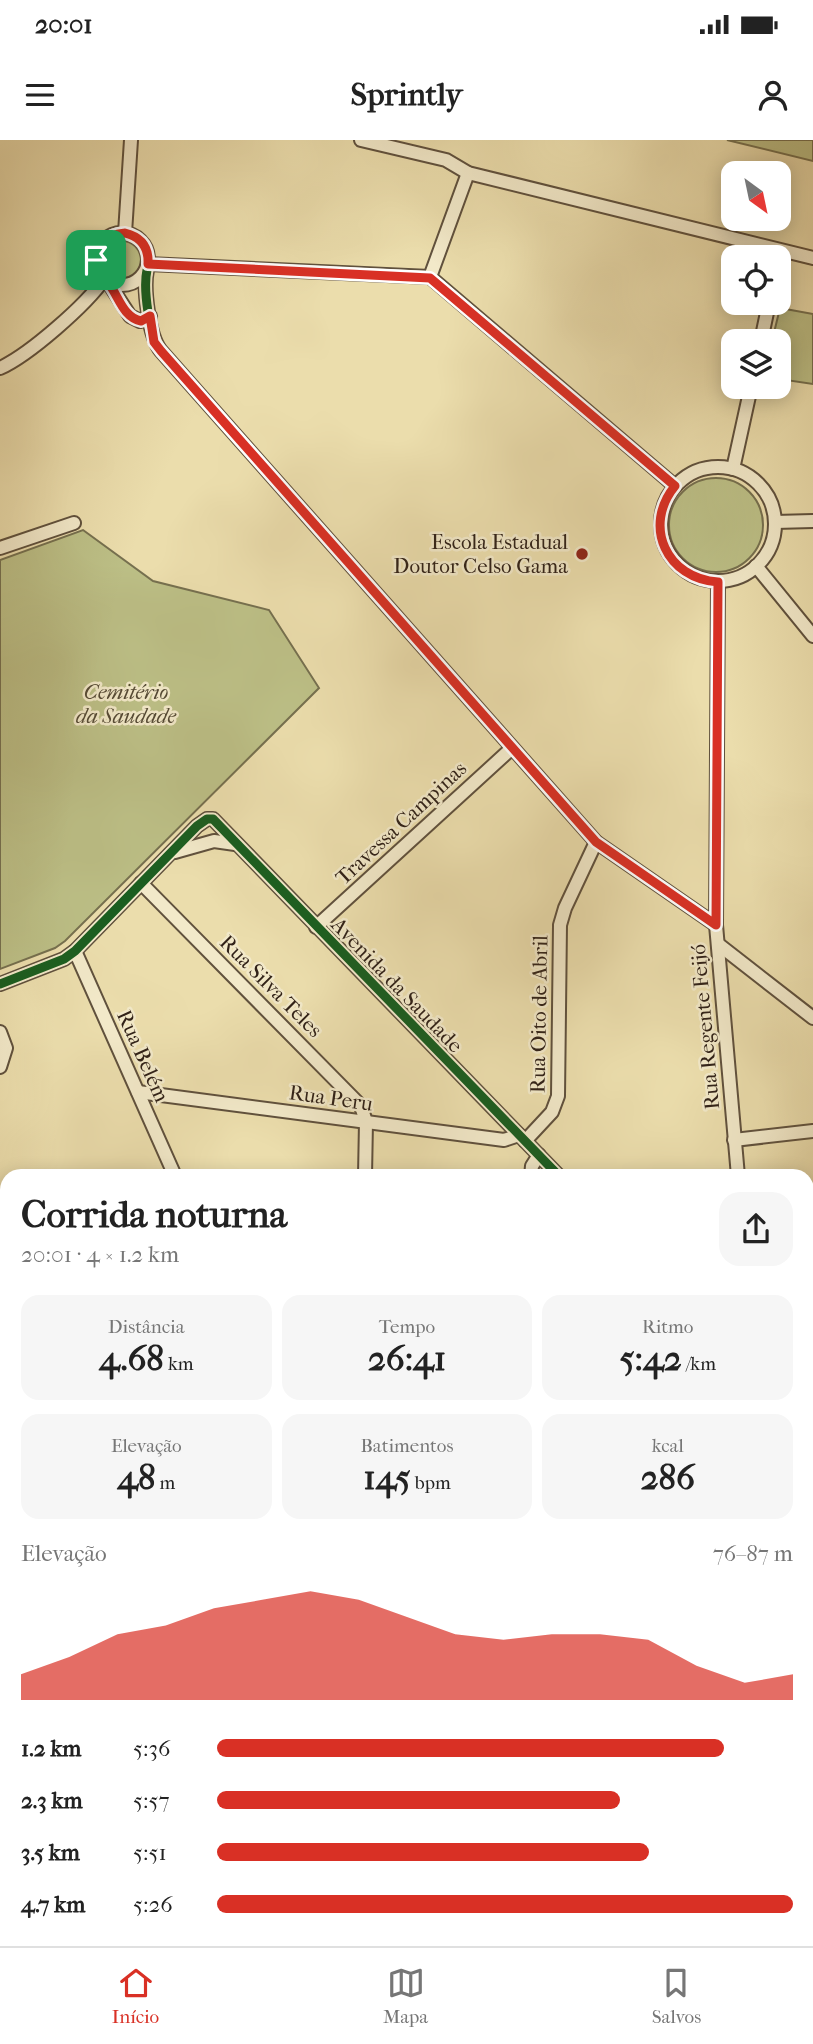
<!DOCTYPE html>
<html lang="pt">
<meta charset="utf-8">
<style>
:root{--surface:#fff;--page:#f6f6f6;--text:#222;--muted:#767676;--line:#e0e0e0;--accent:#d93025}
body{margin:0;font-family:"IM FELL French Canon",serif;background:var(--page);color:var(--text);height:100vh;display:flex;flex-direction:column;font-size:26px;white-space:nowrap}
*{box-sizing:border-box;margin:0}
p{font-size:23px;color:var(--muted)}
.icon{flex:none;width:38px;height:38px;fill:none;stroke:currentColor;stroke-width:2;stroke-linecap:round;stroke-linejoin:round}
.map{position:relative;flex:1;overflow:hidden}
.sheet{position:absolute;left:0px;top:1029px;width:814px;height:777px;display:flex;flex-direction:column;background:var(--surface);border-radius:21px 21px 0 0;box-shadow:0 4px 18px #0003}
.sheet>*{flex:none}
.needle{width:46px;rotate:147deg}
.buttons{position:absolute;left:721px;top:21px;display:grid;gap:14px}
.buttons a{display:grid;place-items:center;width:70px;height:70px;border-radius:14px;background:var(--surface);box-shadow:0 4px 18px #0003;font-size:35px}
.pin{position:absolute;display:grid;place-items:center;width:60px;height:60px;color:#fff;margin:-30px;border-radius:14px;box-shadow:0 4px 10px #0006}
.round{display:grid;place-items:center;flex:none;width:74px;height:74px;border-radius:21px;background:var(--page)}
.headline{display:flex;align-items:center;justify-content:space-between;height:119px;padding:0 21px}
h1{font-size:38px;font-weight:700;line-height:52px}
.figures{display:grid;grid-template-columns:repeat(3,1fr);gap:10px;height:119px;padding:7px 21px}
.figures div{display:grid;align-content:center;border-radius:18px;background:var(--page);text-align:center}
.figures b{font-size:35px;font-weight:700}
.figures small{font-size:19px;font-weight:400}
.figures p{font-size:19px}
.chart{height:196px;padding:14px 21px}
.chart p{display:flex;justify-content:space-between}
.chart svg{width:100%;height:126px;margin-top:7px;fill:var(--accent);opacity:.7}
ul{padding:0 21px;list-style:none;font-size:23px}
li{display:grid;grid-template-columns:112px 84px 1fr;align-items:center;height:52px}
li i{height:18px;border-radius:9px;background:var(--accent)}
.status{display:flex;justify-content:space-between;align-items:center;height:49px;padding:0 35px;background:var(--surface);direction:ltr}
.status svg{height:19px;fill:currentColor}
header{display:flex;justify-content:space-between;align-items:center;height:91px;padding:0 21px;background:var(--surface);font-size:32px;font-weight:700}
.tabs{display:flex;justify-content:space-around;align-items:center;height:98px;border-top:2px solid var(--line);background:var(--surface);font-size:19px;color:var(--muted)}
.tabs a{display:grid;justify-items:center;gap:4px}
.tabs .current{color:var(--accent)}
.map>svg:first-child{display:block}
</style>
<div class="status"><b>20:01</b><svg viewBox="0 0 49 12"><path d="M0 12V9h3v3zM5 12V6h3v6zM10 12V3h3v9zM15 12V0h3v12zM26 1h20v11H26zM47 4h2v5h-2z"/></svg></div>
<header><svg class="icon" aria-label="menu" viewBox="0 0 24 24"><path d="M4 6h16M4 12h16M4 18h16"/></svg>Sprintly<svg class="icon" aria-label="person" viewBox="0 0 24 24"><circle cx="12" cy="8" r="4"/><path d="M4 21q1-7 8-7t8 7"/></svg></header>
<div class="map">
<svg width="813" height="1806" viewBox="0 0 813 1806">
<rect width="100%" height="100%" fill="#ebddac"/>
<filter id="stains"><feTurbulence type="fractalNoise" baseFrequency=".00286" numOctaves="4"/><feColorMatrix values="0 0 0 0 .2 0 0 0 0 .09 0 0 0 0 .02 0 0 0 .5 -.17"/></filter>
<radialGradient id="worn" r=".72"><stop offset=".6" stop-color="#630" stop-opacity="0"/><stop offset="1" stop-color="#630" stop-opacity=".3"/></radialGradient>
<!-- green -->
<g fill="#bcbf86" stroke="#76704f" stroke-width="2">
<polygon points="727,0 813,0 813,21"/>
<circle cx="122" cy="120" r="19"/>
<polygon points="780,168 813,174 813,244 779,239 779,201 772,201"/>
<circle cx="716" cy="385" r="47"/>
<polygon points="83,390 153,441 269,470 319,548 65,801 55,808 0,829 0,420"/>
<polygon points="0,1390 7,1394 7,1520 0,1532"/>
</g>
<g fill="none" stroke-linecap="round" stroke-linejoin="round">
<defs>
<g id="minor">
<polyline points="361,0 446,20 468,33 813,118"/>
<circle cx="122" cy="119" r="26"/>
<polyline points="125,93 131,0"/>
<polyline points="148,124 430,137 675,346"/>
<path d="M 147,130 C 143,148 149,197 161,211 L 596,702 L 716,785"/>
<polyline points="430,137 468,33"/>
<polyline points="108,142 130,176 140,181 150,176"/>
<polyline points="761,201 769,163"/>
<path d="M 0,228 C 29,215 86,165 104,139"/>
<circle cx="718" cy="384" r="57"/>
<polyline points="733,329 751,247"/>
<polyline points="775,382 813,381"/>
<polyline points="0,408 74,383"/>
<polyline points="756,426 813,496"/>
<polyline points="718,441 716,785 738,1036"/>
<polyline points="175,712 214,701 235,704"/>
<polyline points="141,743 361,966 366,982 365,1036"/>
<polyline points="316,787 512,608"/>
<polyline points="718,804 813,878"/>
<polyline points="75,811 175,1036"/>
<polyline points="0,844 64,819 75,811 197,686 207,679 213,679 559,1036"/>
<polyline points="0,892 6,908 0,927"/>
<polyline points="138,952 504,1000 519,995"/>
<polyline points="734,1000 813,991"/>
<polyline points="525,1001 552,972 558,956 560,785 565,768 596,702"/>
<polyline points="531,1036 532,1026 539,1015"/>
<polyline points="807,1161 813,1161"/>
<polyline points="0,1280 7,1267"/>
<polyline points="807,1284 813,1290"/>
<polyline points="0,1374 7,1378"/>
<polyline points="807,1452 813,1453"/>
<polyline points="807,1571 813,1573"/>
<polyline points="0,1632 7,1620"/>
<polyline points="807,1779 813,1780"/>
<polyline points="107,1806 111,1799"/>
<polyline points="271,1806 275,1799"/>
<polyline points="464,1806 467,1799"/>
<polyline points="606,1806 610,1799"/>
</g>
<g id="major">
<polyline points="0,1572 7,1576"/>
<polyline points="807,1625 813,1613"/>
<polyline points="411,1799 424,1806"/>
<polyline points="707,1806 711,1799"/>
</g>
</defs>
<!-- minor casing -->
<use href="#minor" stroke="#60513d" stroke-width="16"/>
<!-- major casing -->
<use href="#major" stroke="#312218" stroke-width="19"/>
<!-- minor -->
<use href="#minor" stroke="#f2e9c9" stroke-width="12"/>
<!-- major -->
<use href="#major" stroke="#ebddac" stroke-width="16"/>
<defs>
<g id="cycleway">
<path d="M 147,130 C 143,148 149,197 161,211 L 596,702 L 716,785"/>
<polyline points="0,844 64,819 75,811 197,686 207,679 213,679 559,1036"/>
</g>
</defs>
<!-- cycleway casing -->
<use href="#cycleway" stroke="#f2e9c9" stroke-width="13"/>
<!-- cycleway -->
<use href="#cycleway" stroke="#1b5e20" stroke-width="9"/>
</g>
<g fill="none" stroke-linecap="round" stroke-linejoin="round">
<defs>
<path id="route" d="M 125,93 C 141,97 149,107 148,124 L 430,138 L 675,346 C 642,386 667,439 718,442 L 716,785 L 596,702 L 161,211 L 154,202 L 150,176 L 141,181 C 123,177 119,157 109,144 C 106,139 101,136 98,131 C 89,111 106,94 125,93 Z"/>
</defs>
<!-- route casing -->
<use href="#route" stroke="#fff" stroke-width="14"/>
<!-- route -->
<use href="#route" stroke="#d93025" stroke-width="9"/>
</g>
<!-- markers -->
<circle fill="#8f2418" stroke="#f2e9c9" stroke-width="2.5" cx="582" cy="414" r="7"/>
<g text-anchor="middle" stroke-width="5" stroke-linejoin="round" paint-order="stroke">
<!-- poi labels -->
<g font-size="21" fill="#312218" stroke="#f2e9c9" text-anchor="end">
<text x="568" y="409">Escola Estadual<tspan x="568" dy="24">Doutor Celso Gama</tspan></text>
</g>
<!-- park labels -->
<g font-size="21" font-style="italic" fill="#544934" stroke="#f2e9c9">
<text x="126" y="559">Cemitério<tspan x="126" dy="24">da Saudade</tspan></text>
</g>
<!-- street labels -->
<g font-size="21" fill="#312218" stroke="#f2e9c9">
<text transform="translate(401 683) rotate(-43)" y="7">Travessa Campinas</text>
<text transform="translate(397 845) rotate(46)" y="7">Avenida da Saudade</text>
<text transform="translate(271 846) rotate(45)" y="7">Rua Silva Teles</text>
<text transform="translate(539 874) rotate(-89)" y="7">Rua Oito de Abril</text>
<text transform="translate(705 887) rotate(-95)" y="7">Rua Regente Feijó</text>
<text transform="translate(143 916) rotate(66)" y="7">Rua Belém</text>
<text transform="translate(331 958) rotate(8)" y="7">Rua Peru</text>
</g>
</g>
<rect width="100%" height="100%" filter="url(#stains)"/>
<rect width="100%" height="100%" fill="url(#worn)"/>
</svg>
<div class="buttons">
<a><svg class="needle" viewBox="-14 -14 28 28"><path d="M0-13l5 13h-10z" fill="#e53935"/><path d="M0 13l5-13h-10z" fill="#767676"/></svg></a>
<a><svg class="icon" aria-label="locate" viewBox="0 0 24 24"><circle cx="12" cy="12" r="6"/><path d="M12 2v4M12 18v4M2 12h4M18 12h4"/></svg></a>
<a><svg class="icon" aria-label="layers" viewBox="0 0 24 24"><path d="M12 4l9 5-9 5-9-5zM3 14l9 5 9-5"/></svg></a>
</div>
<div class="pin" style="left:96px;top:120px;background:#1e9e55"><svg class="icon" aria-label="arrive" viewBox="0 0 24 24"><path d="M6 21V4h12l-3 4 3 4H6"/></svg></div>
<section class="sheet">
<div class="headline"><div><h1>Corrida noturna</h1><p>20:01 · 4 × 1.2 km</p></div><a class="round"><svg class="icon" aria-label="share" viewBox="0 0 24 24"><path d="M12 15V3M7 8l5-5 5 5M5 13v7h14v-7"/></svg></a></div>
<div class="figures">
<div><p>Distância</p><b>4.68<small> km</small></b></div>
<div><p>Tempo</p><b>26:41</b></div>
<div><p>Ritmo</p><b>5:42<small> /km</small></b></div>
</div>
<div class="figures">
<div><p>Elevação</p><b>48<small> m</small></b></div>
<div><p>Batimentos</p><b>145<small> bpm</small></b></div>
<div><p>kcal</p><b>286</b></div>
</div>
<div class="chart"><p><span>Elevação</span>76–87 m</p>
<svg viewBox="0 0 160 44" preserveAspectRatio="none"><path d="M0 44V35L10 29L20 21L30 18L40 12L50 9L60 6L70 9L80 15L90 21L100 23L110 21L120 21L130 23L140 32L150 38L160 35V44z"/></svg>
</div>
<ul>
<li><b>1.2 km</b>5:36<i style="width:88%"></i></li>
<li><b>2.3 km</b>5:57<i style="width:70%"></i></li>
<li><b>3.5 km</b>5:51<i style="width:75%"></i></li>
<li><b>4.7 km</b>5:26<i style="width:100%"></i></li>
</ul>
</section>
</div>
<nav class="tabs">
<a class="current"><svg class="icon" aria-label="home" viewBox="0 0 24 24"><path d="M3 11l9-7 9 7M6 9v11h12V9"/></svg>Início</a>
<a><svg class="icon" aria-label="map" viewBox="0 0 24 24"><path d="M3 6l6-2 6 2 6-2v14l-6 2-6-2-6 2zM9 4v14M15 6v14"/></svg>Mapa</a>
<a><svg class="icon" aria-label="saved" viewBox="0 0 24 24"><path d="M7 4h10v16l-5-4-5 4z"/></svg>Salvos</a>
</nav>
